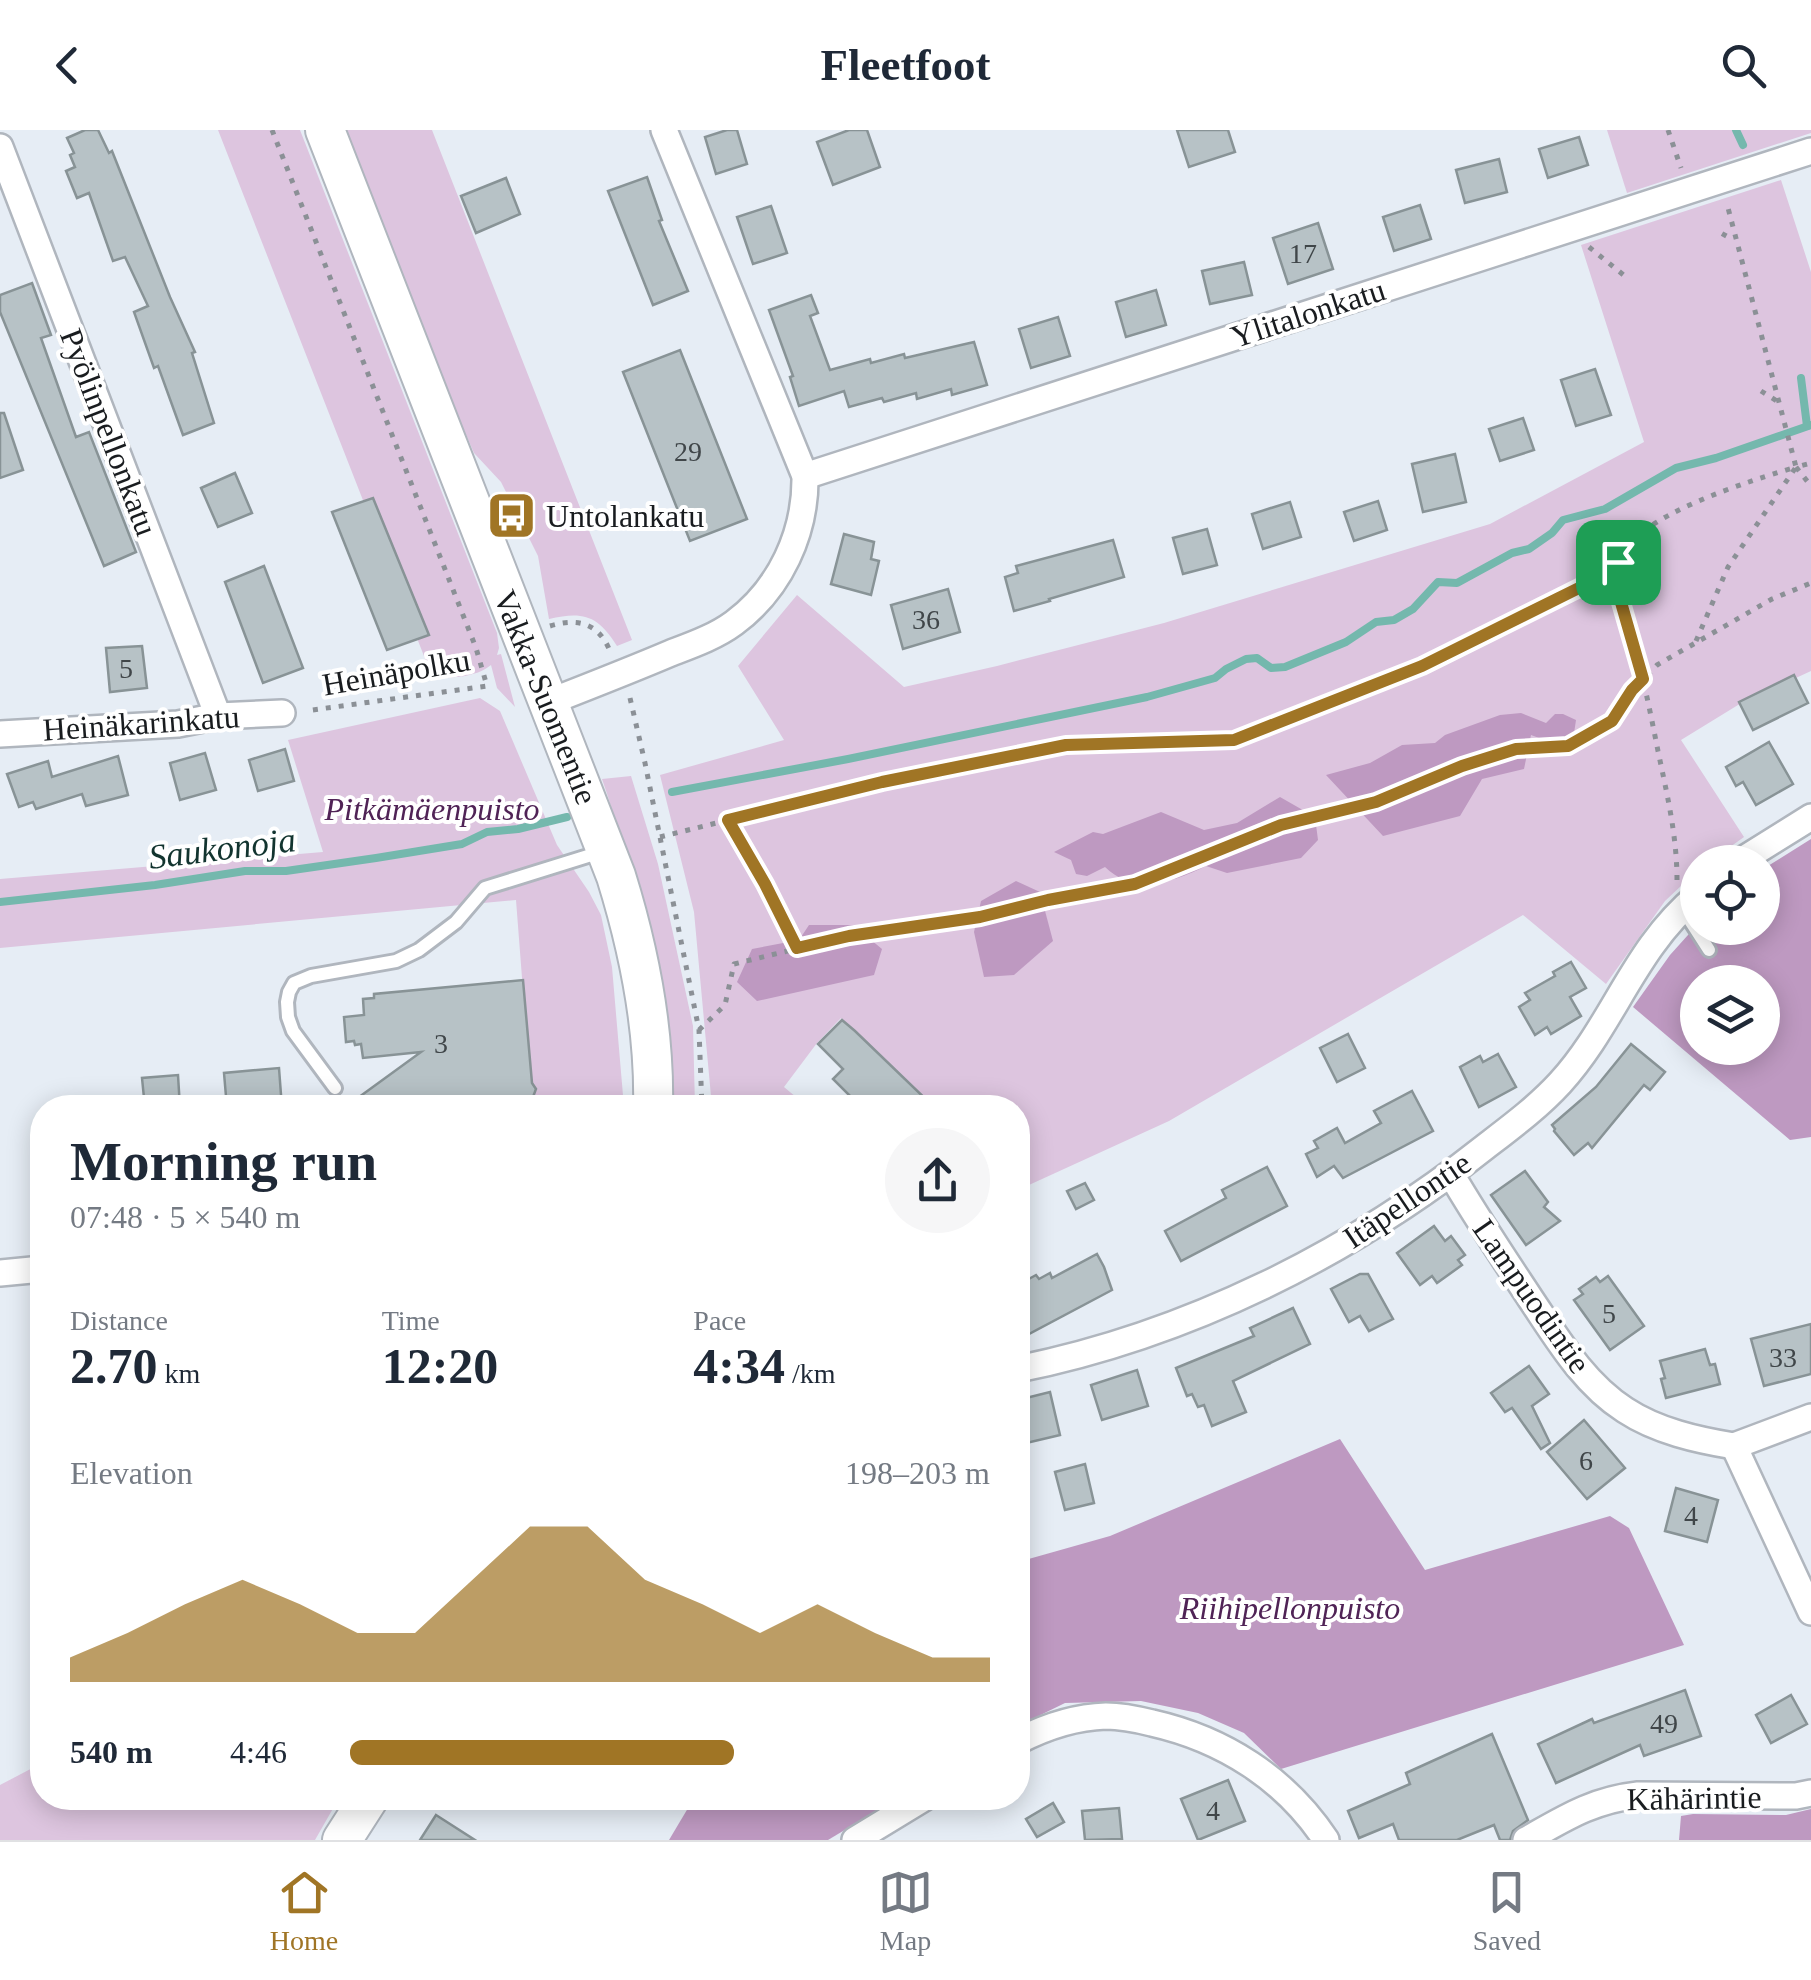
<!DOCTYPE html>
<meta charset="utf-8">
<style>
:root{--surface:#fff;--page:#f6f6f7;--text:#1f2937;--muted:#747a83;--line:#e0e1e3;--accent:#a07525}
body{margin:0;font-family:Georgia,serif;background:var(--page);color:var(--text);height:100vh;display:flex;flex-direction:column;font-size:38px;white-space:nowrap}
*{box-sizing:border-box;margin:0}
p{font-size:32px;color:var(--muted)}
.icon{flex:none;width:55px;height:55px;fill:none;stroke:currentColor;stroke-width:2;stroke-linecap:round;stroke-linejoin:round}
.map{position:relative;flex:1;overflow:hidden}
.side{position:absolute;left:30px;top:965px;width:1000px;height:715px;display:flex;flex-direction:column;background:var(--surface);border-radius:40px;box-shadow:0 5px 25px #0003}
.side>*{flex:none}
.buttons{position:absolute;left:1680px;top:715px;display:grid;gap:20px}
.buttons a{display:grid;place-items:center;width:100px;height:100px;border-radius:50%;background:var(--surface);box-shadow:0 5px 25px #0003;font-size:50px}
.pin{position:absolute;display:grid;place-items:center;width:85px;height:85px;color:#fff;margin:-42px;border-radius:20px;box-shadow:0 5px 15px #0006}
.round{display:grid;place-items:center;flex:none;width:105px;height:105px;border-radius:52px;background:var(--page)}
.headline{display:flex;align-items:center;justify-content:space-between;height:170px;padding:0 40px}
h1{font-size:55px;font-weight:800;line-height:75px}
.stats{display:grid;grid-template-columns:repeat(3,1fr);gap:15px;height:170px;padding:10px 40px}
.stats div{display:grid;align-content:center}
.stats b{font-size:50px;font-weight:800}
.stats small{font-size:28px;font-weight:400}
.stats p{font-size:28px}
.chart{height:280px;padding:20px 40px}
.chart p{display:flex;justify-content:space-between}
.chart svg{width:100%;height:180px;margin-top:10px;fill:var(--accent);opacity:.7}
ul{padding:0 40px;list-style:none;font-size:32px}
li{display:grid;grid-template-columns:160px 120px 1fr;align-items:center;height:75px}
li i{height:25px;border-radius:12px;background:var(--accent)}
header{display:flex;justify-content:space-between;align-items:center;height:130px;padding:0 40px;background:var(--surface);font-size:45px;font-weight:800}
.tabs{display:flex;justify-content:space-around;align-items:center;height:140px;border-top:2px solid var(--line);background:var(--surface);font-size:28px;color:var(--muted)}
.tabs a{display:grid;justify-items:center;gap:5px}
.tabs .on{color:var(--accent)}
.map>svg:first-child{display:block}
</style>
<header><svg class="icon" aria-label="back" viewBox="0 0 24 24"><path d="M15 5l-7 7 7 7"/></svg>Fleetfoot<svg class="icon" aria-label="search" viewBox="0 0 24 24"><circle cx="10" cy="10" r="6"/><path d="M15 15l6 6"/></svg></header>
<div class="map">
<svg width="1811" height="1710" viewBox="0 0 1811 1710">
<rect width="100%" height="100%" fill="#e6edf5"/>
<!-- green -->
<g fill="#ddc5df">
<path d="M 218,0 L 300,0 L 497,503 L 499,518 L 497,525 L 501,524 L 515,577 L 497,558 L 491,535 C 475,548 453,547 433,549 Z"/>
<path d="M 343,0 L 432,0 L 632,510 L 617,516 C 598,486 584,481 549,489 L 538,426 L 501,352 L 474,323 L 425,210 Z"/>
<polygon points="1607,0 1811,0 1811,3 1627,63"/>
<polygon points="1781,50 1811,142 1811,541 1738,575 1681,610 1744,707 1709,732 1698,732 1697,741 1665,771 1606,854 1523,785 1169,991 1018,1060 1018,978 917,977 925,968 841,888 817,913 784,957 808,977 712,977 694,782 660,645 784,610 738,536 797,465 904,557 997,536 1164,493 1490,394 1644,312 1581,115"/>
<polygon points="480,568 500,581 557,715 589,762 601,785 612,837 624,977 532,977 516,770 0,818 0,749 323,722 288,610"/>
<path d="M 631,646 L 658,734 L 693,896 L 695,977 L 671,977 C 672,899 656,819 635,743 C 632,731 626,719 621,707 C 614,688 609,668 602,649 Z"/>
<polygon points="42,1633 42,1668 339,1668 315,1710 0,1710 0,1655"/>
</g>
<!-- forest -->
<g fill="#be99c1" fill-rule="evenodd">
<polygon points="1521,583 1546,593 1555,584 1563,584 1576,590 1573,610 1558,615 1531,605 1524,639 1482,649 1460,686 1383,706 1326,645 1370,633 1402,615 1435,613 1445,605 1500,585"/>
<path d="M 1280,667 L 1315,687 L 1318,710 L 1301,728 L 1227,743 L 1206,736 C 1173,752 1135,766 1105,737 L 1087,746 L 1076,744 L 1071,730 L 1054,722 L 1093,702 L 1103,704 L 1161,682 L 1204,700 L 1237,693 Z"/>
<path d="M 1811,709 L 1811,1007 L 1790,1010 L 1633,877 L 1670,825 L 1697,795 L 1698,798 L 1762,798 L 1763,739 ZM 1698,852 L 1762,852 L 1762,918 L 1698,918 Z"/>
<polygon points="1016,751 1040,762 1053,811 1014,845 984,847 974,802 981,771"/>
<polygon points="809,795 853,795 882,819 874,845 757,871 737,852 752,819 799,810"/>
<polygon points="1340,1309 1425,1440 1610,1386 1629,1398 1684,1515 1281,1639 1244,1603 1198,1583 1141,1571 1065,1573 1018,1596 1018,1432 1110,1406"/>
<polygon points="694,1668 898,1668 828,1710 669,1710"/>
<polygon points="1811,1679 1811,1710 1679,1710 1681,1686 1693,1684 1786,1685"/>
</g>
<g fill="none" stroke-linecap="round" stroke-linejoin="round">
<!-- stream -->
<g stroke="#74b8ad" stroke-width="8">
<polyline points="1736,0 1743,15"/>
<polyline points="1801,248 1807,296"/>
<polyline points="672,662 848,629 1147,567 1215,548 1226,539 1246,529 1257,528 1271,538 1285,537 1346,512 1376,492 1394,490 1413,479 1438,452 1457,453 1512,423 1529,419 1552,403 1563,390 1605,379 1676,338 1716,328 1811,295"/>
<polyline points="0,772 155,755 245,741 286,741 376,728 462,714 487,702 518,699 567,687"/>
</g>
</g>
<!-- building -->
<g fill="#b7c2c6" stroke="#889396" stroke-width="2.5">
<polygon points="85,0 98,0 109,23 112,21 170,167 195,222 192,223 214,293 183,305 158,236 154,238 134,182 148,176 125,127 113,131 89,63 77,68 66,41 75,37 70,25 74,23 67,8"/>
<polygon points="727,0 737,0 747,34 716,44 705,7"/>
<polygon points="849,0 867,0 880,37 833,55 817,12"/>
<polygon points="1177,0 1228,0 1235,22 1189,37"/>
<polygon points="1579,7 1588,35 1548,48 1539,19"/>
<polygon points="1499,29 1507,62 1465,73 1456,40"/>
<polygon points="647,47 662,90 659,91 688,161 653,175 608,61"/>
<polygon points="506,48 520,84 476,103 461,66"/>
<polygon points="1420,75 1431,109 1394,121 1383,87"/>
<polygon points="771,76 787,123 753,134 737,87"/>
<polygon points="1318,93 1333,139 1288,154 1273,108"/>
<polygon points="1244,132 1252,165 1210,174 1202,141"/>
<polygon points="32,153 51,205 41,208 76,307 89,302 136,422 104,436 0,182 0,165"/>
<polygon points="1156,160 1166,195 1126,207 1116,172"/>
<polygon points="811,165 818,183 810,186 830,240 870,229 871,233 904,224 905,228 974,212 987,255 952,265 951,259 917,269 916,263 884,272 882,268 849,277 844,261 799,276 790,247 793,246 769,180"/>
<polygon points="1058,187 1070,226 1031,238 1019,199"/>
<polygon points="680,220 747,389 690,411 623,242"/>
<polygon points="1595,239 1611,285 1576,296 1561,250"/>
<polygon points="0,283 4,283 23,340 0,348"/>
<polygon points="1523,288 1534,320 1500,331 1489,299"/>
<polygon points="1455,324 1466,372 1423,382 1412,334"/>
<polygon points="235,343 252,383 218,397 201,358"/>
<polygon points="373,368 429,505 387,520 332,382"/>
<polygon points="1378,371 1387,400 1354,411 1344,382"/>
<polygon points="1290,372 1301,407 1263,419 1252,384"/>
<polygon points="1207,399 1217,435 1183,444 1173,408"/>
<polygon points="844,404 874,412 871,429 879,431 871,465 831,454"/>
<polygon points="1113,410 1124,447 1049,469 1050,471 1014,481 1005,447 1018,443 1016,436"/>
<polygon points="264,436 303,538 263,553 225,452"/>
<polygon points="948,459 960,502 903,519 891,475"/>
<polygon points="142,516 147,558 110,562 106,518"/>
<polygon points="1794,545 1808,573 1753,600 1739,572"/>
<polygon points="1769,612 1793,654 1756,675 1743,652 1736,656 1726,637"/>
<polygon points="285,619 294,651 258,661 249,630"/>
<polygon points="205,623 216,660 180,670 170,633"/>
<polygon points="118,626 128,665 86,676 82,664 36,679 33,672 19,677 7,644 48,631 52,647"/>
<polygon points="1571,832 1586,858 1570,867 1581,886 1551,904 1547,897 1535,905 1519,877 1530,870 1525,863 1555,846 1553,842"/>
<polygon points="523,850 532,953 536,959 529,978 344,978 421,922 363,928 361,914 355,915 354,911 346,912 344,887 364,885 363,869 374,868 374,864"/>
<polygon points="842,890 855,901 935,978 862,978 833,949 843,939 818,914"/>
<polygon points="1348,904 1365,938 1337,952 1320,918"/>
<polygon points="1631,914 1665,942 1650,960 1644,955 1592,1018 1588,1013 1574,1025 1554,1001 1555,999 1552,995 1596,957"/>
<polygon points="1498,924 1516,957 1479,977 1460,937 1480,926 1483,932"/>
<polygon points="279,938 282,978 227,978 224,943"/>
<polygon points="178,945 180,978 145,978 142,948"/>
<polygon points="1412,961 1433,1001 1343,1048 1334,1036 1317,1047 1306,1024 1318,1018 1314,1011 1337,998 1345,1013 1381,993 1374,981"/>
<polygon points="1267,1037 1287,1076 1181,1131 1165,1101 1226,1068 1222,1060"/>
<polygon points="1525,1041 1548,1072 1544,1077 1560,1091 1526,1115 1491,1065"/>
<polygon points="1085,1053 1094,1070 1076,1079 1067,1061"/>
<polygon points="1434,1096 1445,1111 1451,1106 1465,1125 1458,1130 1462,1135 1437,1153 1432,1146 1420,1155 1397,1123"/>
<polygon points="1097,1124 1104,1137 1112,1160 1027,1205 1018,1187 1018,1155 1036,1145 1039,1149 1050,1143 1052,1148"/>
<polygon points="1360,1144 1368,1144 1393,1189 1369,1201 1360,1186 1349,1192 1331,1159"/>
<polygon points="1608,1146 1644,1196 1610,1220 1574,1170 1583,1164 1579,1159 1596,1147 1600,1152"/>
<polygon points="1293,1178 1310,1214 1233,1251 1246,1282 1212,1296 1204,1275 1198,1277 1192,1264 1187,1266 1176,1238 1254,1206 1250,1198"/>
<polygon points="1811,1194 1811,1244 1764,1256 1751,1209"/>
<polygon points="1705,1219 1710,1235 1715,1234 1720,1254 1666,1268 1661,1249 1665,1248 1660,1231"/>
<polygon points="1529,1236 1549,1264 1532,1276 1550,1313 1541,1319 1512,1278 1505,1282 1491,1263"/>
<polygon points="1137,1240 1148,1276 1102,1290 1091,1255"/>
<polygon points="1050,1262 1060,1305 1018,1315 1018,1270"/>
<polygon points="1584,1290 1625,1338 1587,1369 1547,1322"/>
<polygon points="1085,1334 1094,1373 1065,1380 1055,1342"/>
<polygon points="1676,1358 1718,1370 1707,1412 1665,1401"/>
<polygon points="1685,1560 1701,1606 1644,1626 1640,1615 1556,1653 1538,1614 1592,1589 1594,1593"/>
<polygon points="1791,1565 1807,1594 1771,1613 1756,1585"/>
<polygon points="1492,1604 1528,1690 1513,1701 1510,1710 1500,1710 1494,1695 1457,1710 1399,1710 1393,1694 1359,1708 1348,1681 1410,1654 1406,1643"/>
<polygon points="1228,1650 1245,1691 1198,1710 1181,1669"/>
<polygon points="1053,1673 1064,1692 1037,1707 1026,1689"/>
<polygon points="1119,1678 1122,1709 1085,1710 1082,1681"/>
<polygon points="436,1685 475,1710 420,1710"/>
</g>
<g fill="none" stroke-linecap="round" stroke-linejoin="round">
<defs>
<g id="lane">
<polyline points="1682,778 1709,820"/>
<polyline points="335,958 293,901 288,887 287,872 289,862 294,853 311,846 396,831 419,820 456,792 485,758 604,721"/>
</g>
<g id="street">
<polyline points="0,17 218,586"/>
<polyline points="805,346 1811,21"/>
<path d="M 549,572 C 590,556 631,540 671,523 C 692,515 715,507 734,493 C 780,459 806,403 805,346 L 664,0"/>
<polyline points="0,604 178,594 218,586 282,583"/>
<polyline points="1739,732 1811,687"/>
<path d="M 1451,1044 C 1476,1087 1503,1127 1530,1168 C 1557,1208 1583,1253 1625,1280 C 1657,1301 1697,1310 1734,1316"/>
<polyline points="0,1143 42,1139"/>
<path d="M 1018,1239 C 1187,1205 1350,1124 1485,1017 C 1511,997 1538,977 1560,953 C 1614,894 1633,819 1698,765"/>
<polyline points="1734,1316 1811,1482"/>
<polyline points="1734,1316 1811,1287"/>
<path d="M 1018,1611 C 1045,1597 1075,1587 1106,1586 C 1122,1586 1136,1589 1152,1593 C 1223,1609 1285,1648 1326,1710"/>
<polyline points="855,1710 924,1668"/>
<path d="M 1526,1710 C 1565,1688 1593,1670 1638,1665 L 1796,1666 L 1811,1663"/>
</g>
<g id="secondary">
<path d="M 325,0 L 616,746 C 639,820 655,899 653,978"/>
<polyline points="342,1710 369,1668"/>
</g>
</defs>
<!-- lane casing -->
<use href="#lane" stroke="#b0b6be" stroke-width="18"/>
<!-- street casing -->
<use href="#street" stroke="#b0b6be" stroke-width="30"/>
<!-- secondary casing -->
<use href="#secondary" stroke="#b0b6be" stroke-width="42"/>
<!-- path -->
<g stroke="#8b9096" stroke-width="5" stroke-dasharray="5 8" stroke-linecap="butt">
<polyline points="272,0 476,518 487,556 305,581"/>
<polyline points="1668,0 1681,38"/>
<polyline points="1723,107 1729,96"/>
<polyline points="1589,117 1626,147"/>
<polyline points="1761,261 1777,271"/>
<polyline points="1796,337 1811,356"/>
<path d="M 550,496 C 577,488 598,492 610,521"/>
<polyline points="1696,511 1728,437 1796,337 1811,333"/>
<polyline points="630,568 645,633 699,900 702,978"/>
<polyline points="728,691 765,754 797,818"/>
<polyline points="660,707 882,652 1066,615 1235,610 1423,536 1587,455 1618,432"/>
<path d="M 1677,750 C 1677,706 1667,664 1658,621 C 1653,596 1648,570 1642,546 C 1635,518 1611,460 1618,433 C 1630,386 1754,350 1796,337 L 1727,74"/>
<polyline points="699,900 725,875 734,834 849,806 980,787 1048,770 1135,754 1281,695 1376,672 1462,637 1516,619 1569,616 1612,591 1632,561 1657,535 1772,469 1811,453"/>
</g>
<!-- lane -->
<use href="#lane" stroke="#fff" stroke-width="12"/>
<!-- street -->
<use href="#street" stroke="#fff" stroke-width="25"/>
<!-- secondary -->
<use href="#secondary" stroke="#fff" stroke-width="38"/>
</g>
<g fill="none" stroke-linecap="round" stroke-linejoin="round">
<defs>
<polygon id="route" points="1618,432 1618,462 1643,549 1632,560 1612,591 1568,616 1516,619 1462,636 1376,672 1281,695 1135,754 1048,770 980,787 849,806 797,818 765,754 728,690 882,652 1066,615 1234,610 1422,536 1587,454"/>
</defs>
<!-- route casing -->
<use href="#route" stroke="#fff" stroke-width="20"/>
<!-- route -->
<use href="#route" stroke="#a07525" stroke-width="12"/>
</g>
<!-- icons -->
<defs>
<symbol id="bus-square" viewBox="-11 -11 22 22"><rect x="-9" y="-9" width="18" height="18" rx="4" fill="#a07525" stroke="#fff"/><path d="M-5-6H5V4H4V6H2V4H-2V6H-4V4H-5ZM-3.5-4V0h7V-4ZM-3.5 1.2v1.5H-2V1.2ZM2 1.2v1.5H3.5V1.2Z" fill="#fff"/></symbol>
</defs>
<g fill-rule="evenodd">
<use href="#bus-square" x="484" y="358" width="55" height="55"/>
</g>
<g text-anchor="middle" stroke-width="8" stroke-linejoin="round" paint-order="stroke">
<!-- number labels -->
<g font-size="28" fill="#404649">
<text x="1303" y="133">17</text>
<text x="688" y="331">29</text>
<text x="926" y="499">36</text>
<text x="126" y="548">5</text>
<text x="441" y="923">3</text>
<text x="1609" y="1193">5</text>
<text x="1783" y="1237">33</text>
<text x="1586" y="1340">6</text>
<text x="1691" y="1395">4</text>
<text x="1664" y="1603">49</text>
<text x="1213" y="1690">4</text>
</g>
<!-- street labels -->
<g font-size="32" fill="#191c1f" stroke="#fff">
<text transform="translate(1308 183) rotate(-18)" y="11">Ylitalonkatu</text>
<text transform="translate(109 302) rotate(69)" y="11">Pyölinpellonkatu</text>
<text transform="translate(396 542) rotate(-10)" y="11">Heinäpolku</text>
<text transform="translate(546 567) rotate(68)" y="11">Vakka-Suomentie</text>
<text transform="translate(141 593) rotate(-4)" y="11">Heinäkarinkatu</text>
<text transform="translate(1407 1070) rotate(-34)" y="11">Itäpellontie</text>
<text transform="translate(1532 1166) rotate(55)" y="11">Lampuodintie</text>
<text transform="translate(1694 1668) rotate(-1)" y="11">Kähärintie</text>
</g>
<!-- poi labels -->
<g font-size="32" fill="#191c1f" stroke="#fff" text-anchor="start">
<text x="546" y="397">Untolankatu</text>
</g>
<!-- park labels -->
<g font-size="32" font-style="italic" fill="#502356" stroke="#fff">
<text x="432" y="690">Pitkämäenpuisto</text>
<text x="1290" y="1489">Riihipellonpuisto</text>
</g>
<!-- water labels -->
<g font-size="35" font-style="italic" fill="#12342f" stroke="#fff">
<text transform="translate(222 718) rotate(-7)" y="12">Saukonoja</text>
</g>
</g>
</svg>
<div class="buttons">
<a><svg class="icon" aria-label="locate" viewBox="0 0 24 24"><circle cx="12" cy="12" r="6"/><path d="M12 2v4M12 18v4M2 12h4M18 12h4"/></svg></a>
<a><svg class="icon" aria-label="layers" viewBox="0 0 24 24"><path d="M12 4l9 5-9 5-9-5zM3 14l9 5 9-5"/></svg></a>
</div>
<div class="pin" style="left:1618px;top:432px;background:#1e9e55"><svg class="icon" aria-label="arrive" viewBox="0 0 24 24"><path d="M6 21V4h12l-3 4 3 4H6"/></svg></div>
<section class="side">
<div class="headline"><div><h1>Morning run</h1><p>07:48 · 5 × 540 m</p></div><a class="round"><svg class="icon" aria-label="share" viewBox="0 0 24 24"><path d="M12 15V3M7 8l5-5 5 5M5 13v7h14v-7"/></svg></a></div>
<div class="stats">
<div><p>Distance</p><b>2.70<small> km</small></b></div>
<div><p>Time</p><b>12:20</b></div>
<div><p>Pace</p><b>4:34<small> /km</small></b></div>
</div>
<div class="chart"><p><span>Elevation</span>198–203 m</p>
<svg viewBox="0 0 160 44" preserveAspectRatio="none"><path d="M0 44V38L10 32L20 25L30 19L40 25L50 32L60 32L70 19L80 6L90 6L100 19L110 25L120 32L130 25L140 32L150 38L160 38V44z"/></svg>
</div>
<ul>
<li><b>540 m</b>4:46<i style="width:60%"></i></li>
</ul>
</section>
</div>
<nav class="tabs">
<a class="on"><svg class="icon" aria-label="home" viewBox="0 0 24 24"><path d="M3 11l9-7 9 7M6 9v11h12V9"/></svg>Home</a>
<a><svg class="icon" aria-label="map" viewBox="0 0 24 24"><path d="M3 6l6-2 6 2 6-2v14l-6 2-6-2-6 2zM9 4v14M15 6v14"/></svg>Map</a>
<a><svg class="icon" aria-label="saved" viewBox="0 0 24 24"><path d="M7 4h10v16l-5-4-5 4z"/></svg>Saved</a>
</nav>
